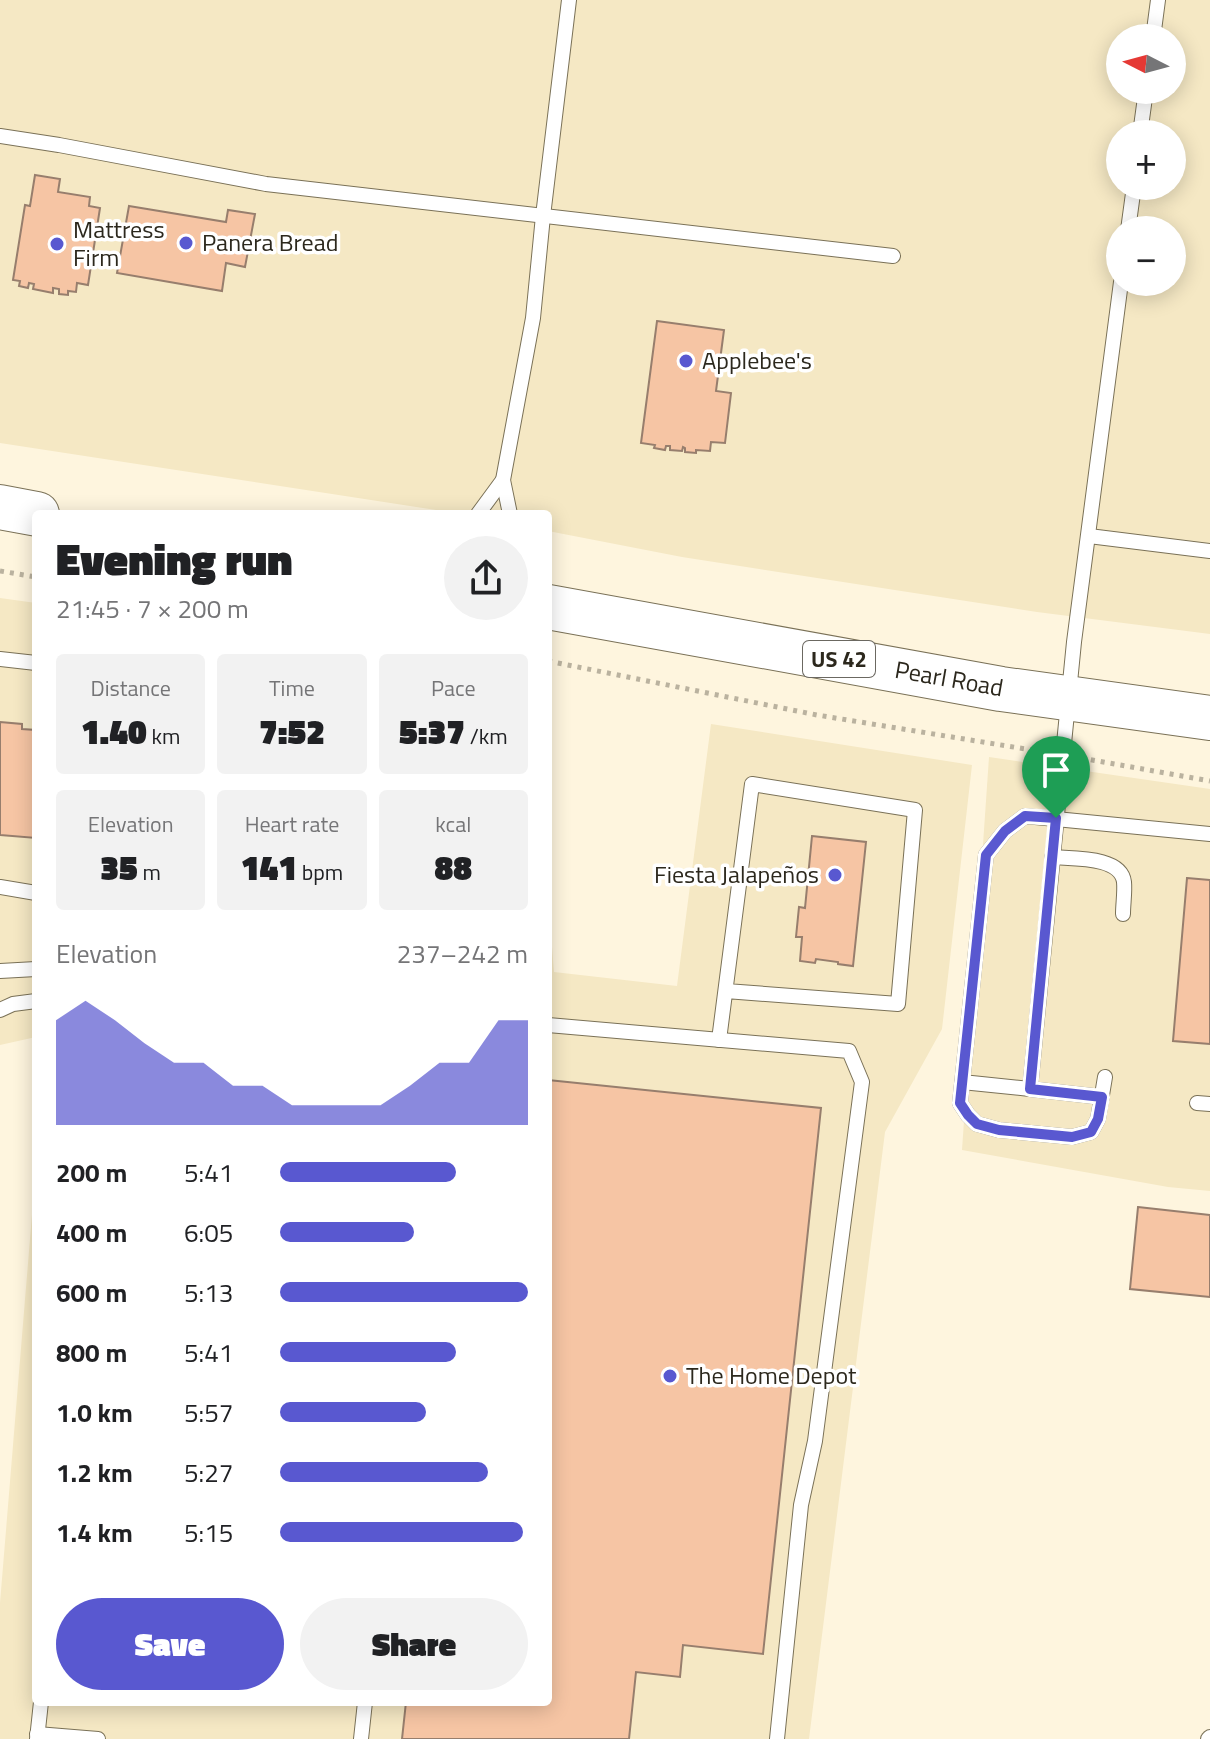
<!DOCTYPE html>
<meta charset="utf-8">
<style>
:root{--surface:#fff;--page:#f2f2f2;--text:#202124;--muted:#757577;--accent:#5958d0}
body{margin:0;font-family:"Titillium Web",sans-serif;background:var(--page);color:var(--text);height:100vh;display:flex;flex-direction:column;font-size:30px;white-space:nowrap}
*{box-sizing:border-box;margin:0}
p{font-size:26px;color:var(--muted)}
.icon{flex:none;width:44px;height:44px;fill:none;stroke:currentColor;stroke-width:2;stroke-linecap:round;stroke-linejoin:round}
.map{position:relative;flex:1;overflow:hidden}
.sheet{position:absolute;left:32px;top:510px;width:520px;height:1196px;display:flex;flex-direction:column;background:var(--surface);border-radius:8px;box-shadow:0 4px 20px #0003}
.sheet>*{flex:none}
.needle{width:52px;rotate:276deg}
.buttons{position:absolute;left:1106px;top:24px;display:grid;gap:16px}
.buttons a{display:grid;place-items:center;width:80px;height:80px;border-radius:50%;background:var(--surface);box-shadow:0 4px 20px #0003;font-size:40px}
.pin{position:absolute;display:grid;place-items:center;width:68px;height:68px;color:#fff;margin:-82px -34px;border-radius:50% 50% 50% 0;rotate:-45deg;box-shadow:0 0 8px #0007}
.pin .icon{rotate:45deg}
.round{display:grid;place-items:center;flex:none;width:84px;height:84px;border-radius:42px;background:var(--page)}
.overview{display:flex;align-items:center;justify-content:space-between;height:136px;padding:0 24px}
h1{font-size:44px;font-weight:800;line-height:60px}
.stats{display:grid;grid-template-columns:repeat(3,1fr);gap:12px;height:136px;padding:8px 24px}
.stats div{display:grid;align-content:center;border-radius:8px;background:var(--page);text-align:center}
.stats b{font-size:34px;font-weight:800}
.stats small{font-size:22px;font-weight:400}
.stats p{font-size:22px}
.chart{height:224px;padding:16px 24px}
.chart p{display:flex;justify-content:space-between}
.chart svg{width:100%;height:144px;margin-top:8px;fill:var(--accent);opacity:.7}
.primary-button{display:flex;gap:16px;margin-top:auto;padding:16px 24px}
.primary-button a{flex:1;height:92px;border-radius:48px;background:var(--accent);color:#fff;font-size:32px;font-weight:800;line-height:92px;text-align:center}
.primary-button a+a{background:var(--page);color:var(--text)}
ul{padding:0 24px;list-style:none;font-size:26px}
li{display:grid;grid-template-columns:128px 96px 1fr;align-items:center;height:60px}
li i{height:20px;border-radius:10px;background:var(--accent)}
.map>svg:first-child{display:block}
</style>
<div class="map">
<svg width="1210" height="1739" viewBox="0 0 1210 1739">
<rect width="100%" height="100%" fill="#fef5de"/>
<!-- built -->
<g fill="#f5e8c4" fill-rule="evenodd">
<path d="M 0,0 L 1210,0 L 1210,634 L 1037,612 L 682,557 L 548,531 L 548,514 L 462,514 L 0,443 ZM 1120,38 L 1172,38 L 1172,90 L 1120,90 ZM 1120,134 L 1172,134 L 1172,186 L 1120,186 ZM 1120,230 L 1172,230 L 1172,282 L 1120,282 Z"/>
<polygon points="0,598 36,603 36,1037 0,1045"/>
<polygon points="711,724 972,765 942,1029 885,1132 809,1739 0,1739 0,1603 36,1166 36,1702 548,1702 548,896 554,972 677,986"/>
<polygon points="989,757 1210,789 1210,1191 1168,1187 962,1150"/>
</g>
<!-- building -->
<g fill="#f6c5a4" stroke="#977e6d" stroke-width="2">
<polygon points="35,175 60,179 58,192 90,197 89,206 100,208 88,285 77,283 76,292 68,291 68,295 59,294 59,289 53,288 53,293 33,289 34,284 29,283 28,288 19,286 20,281 13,280 25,205 30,206"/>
<polygon points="129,206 226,222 228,210 255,214 245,267 226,263 222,291 117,273"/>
<polygon points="657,321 724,330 716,391 731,393 725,443 711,442 710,451 696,450 696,453 685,452 685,448 683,447 682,451 670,450 670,446 666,446 665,450 654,448 655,445 641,443"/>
<polygon points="0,722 22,724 22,729 36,730 36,838 0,835"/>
<polygon points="812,836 866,842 853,966 838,964 838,962 816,959 815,963 800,961 802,937 796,937 799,907 805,908"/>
<polygon points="1187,878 1210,880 1210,1044 1173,1041"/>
<polygon points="548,1080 821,1108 763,1654 683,1645 680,1677 636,1672 629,1739 402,1739 406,1702 548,1702"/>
<polygon points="1138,1207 1210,1215 1210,1297 1130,1289"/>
</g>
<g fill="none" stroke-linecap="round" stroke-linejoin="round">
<defs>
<g id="lane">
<polyline points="1153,38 1158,0"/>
<polyline points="1140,134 1146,90"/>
<polyline points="0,136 59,145 266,184 893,256"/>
<polyline points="1128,230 1134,186"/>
<polyline points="478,514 503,480"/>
<polyline points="510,514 503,480 533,318 543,216 569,0"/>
<polyline points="1089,536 1210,551"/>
<polyline points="0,659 36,663"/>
<path d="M 1052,857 C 1073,859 1121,856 1124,882 C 1125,892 1123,904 1123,914"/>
<polyline points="0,887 36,893"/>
<polyline points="0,971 36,969"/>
<polyline points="0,1010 13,1004 36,1001"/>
<polyline points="548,1025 849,1051 862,1082 815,1441 801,1505 777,1739"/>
<polyline points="719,1040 752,784 915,810 898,1004 726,991"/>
<polyline points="1105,1077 1098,1119 1091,1132 1072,1137 999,1130 977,1124 968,1115 960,1103 986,855 1005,831 1025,816 1210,834"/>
<polyline points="962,1082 1030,1089 1074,642 1121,282"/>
<polyline points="1030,1089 1102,1097"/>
<polyline points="1197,1103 1210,1104"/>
<polyline points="37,1734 98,1739"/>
<polyline points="37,1739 41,1702"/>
<polyline points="361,1739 365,1702"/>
<polyline points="1208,1739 1210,1737"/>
</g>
<g id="primary">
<polyline points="0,507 37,514"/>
<polyline points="548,607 1001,689 1210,718"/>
</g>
</defs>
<!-- lane casing -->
<use href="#lane" stroke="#7a7157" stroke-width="16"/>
<!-- primary casing -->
<use href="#primary" stroke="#7a7157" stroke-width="46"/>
<!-- path -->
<g stroke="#bab29f" stroke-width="5" stroke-dasharray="4 6" stroke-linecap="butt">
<polyline points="0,571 36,577"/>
<polyline points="548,661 817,715 1044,752"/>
<polyline points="1081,758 1210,781"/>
</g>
<!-- lane -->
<use href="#lane" stroke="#fff" stroke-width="14"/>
<!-- primary -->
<use href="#primary" stroke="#fff" stroke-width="44"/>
</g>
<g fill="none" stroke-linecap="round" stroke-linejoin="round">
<defs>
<polygon id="route" points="1025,816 1056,818 1030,1089 1102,1097 1098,1119 1091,1132 1072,1137 999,1130 977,1124 968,1115 960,1103 986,855 1005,831"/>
</defs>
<!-- route casing -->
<use href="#route" stroke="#fff" stroke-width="16"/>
<!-- route -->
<use href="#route" stroke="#5958d0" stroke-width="10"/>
</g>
<!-- markers -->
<g fill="#5958d0" stroke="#fff" stroke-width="3">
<circle cx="186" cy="243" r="8"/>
<circle cx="57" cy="244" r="8"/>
<circle cx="686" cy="361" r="8"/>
<circle cx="835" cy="875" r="8"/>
<circle cx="670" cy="1376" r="8"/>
</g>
<g text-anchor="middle" stroke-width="7" stroke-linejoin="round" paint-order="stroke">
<!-- shield labels -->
<rect fill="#fff" stroke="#6b6861" stroke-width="2" x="803" y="641" width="72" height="36" rx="6"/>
<g font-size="22" font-weight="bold" fill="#2c281d">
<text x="839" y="667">US 42</text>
</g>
<!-- poi labels -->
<g font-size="24" fill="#2c281d" stroke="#fff" text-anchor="start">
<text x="73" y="238">Mattress<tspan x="73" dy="28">Firm</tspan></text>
<text x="202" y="251">Panera Bread</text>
<text x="702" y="369">Applebee's</text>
<text x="819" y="883" text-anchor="end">Fiesta Jalapeños</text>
<text x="686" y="1384">The Home Depot</text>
</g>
<!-- street labels -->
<g font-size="24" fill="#2c281d" stroke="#fff">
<text transform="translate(949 679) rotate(10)" y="8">Pearl Road</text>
</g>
</g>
</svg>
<div class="buttons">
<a><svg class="needle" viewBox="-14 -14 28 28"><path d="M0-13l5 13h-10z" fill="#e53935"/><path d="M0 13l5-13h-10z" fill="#757577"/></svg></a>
<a>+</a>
<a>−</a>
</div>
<div class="pin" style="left:1056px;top:818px;background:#1e9e55"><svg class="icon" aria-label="arrive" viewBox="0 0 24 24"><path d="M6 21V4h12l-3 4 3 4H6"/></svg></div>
<section class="sheet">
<div class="overview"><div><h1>Evening run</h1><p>21:45 · 7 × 200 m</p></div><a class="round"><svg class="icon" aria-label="share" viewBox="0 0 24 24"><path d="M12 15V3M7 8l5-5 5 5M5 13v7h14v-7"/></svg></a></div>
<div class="stats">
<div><p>Distance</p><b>1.40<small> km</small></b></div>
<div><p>Time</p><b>7:52</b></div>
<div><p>Pace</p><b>5:37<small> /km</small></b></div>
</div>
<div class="stats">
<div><p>Elevation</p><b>35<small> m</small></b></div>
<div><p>Heart rate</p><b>141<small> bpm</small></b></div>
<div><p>kcal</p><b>88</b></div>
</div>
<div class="chart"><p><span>Elevation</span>237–242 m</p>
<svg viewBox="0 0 160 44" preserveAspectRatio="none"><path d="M0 44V12L10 6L20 12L30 19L40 25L50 25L60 32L70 32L80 38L90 38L100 38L110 38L120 32L130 25L140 25L150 12L160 12V44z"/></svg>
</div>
<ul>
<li><b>200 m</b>5:41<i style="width:71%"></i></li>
<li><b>400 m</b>6:05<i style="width:54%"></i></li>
<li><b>600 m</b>5:13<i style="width:100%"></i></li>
<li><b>800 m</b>5:41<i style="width:71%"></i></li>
<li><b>1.0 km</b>5:57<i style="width:59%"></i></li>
<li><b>1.2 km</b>5:27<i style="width:84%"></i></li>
<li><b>1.4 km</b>5:15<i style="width:98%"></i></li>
</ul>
<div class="primary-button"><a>Save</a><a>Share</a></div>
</section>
</div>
